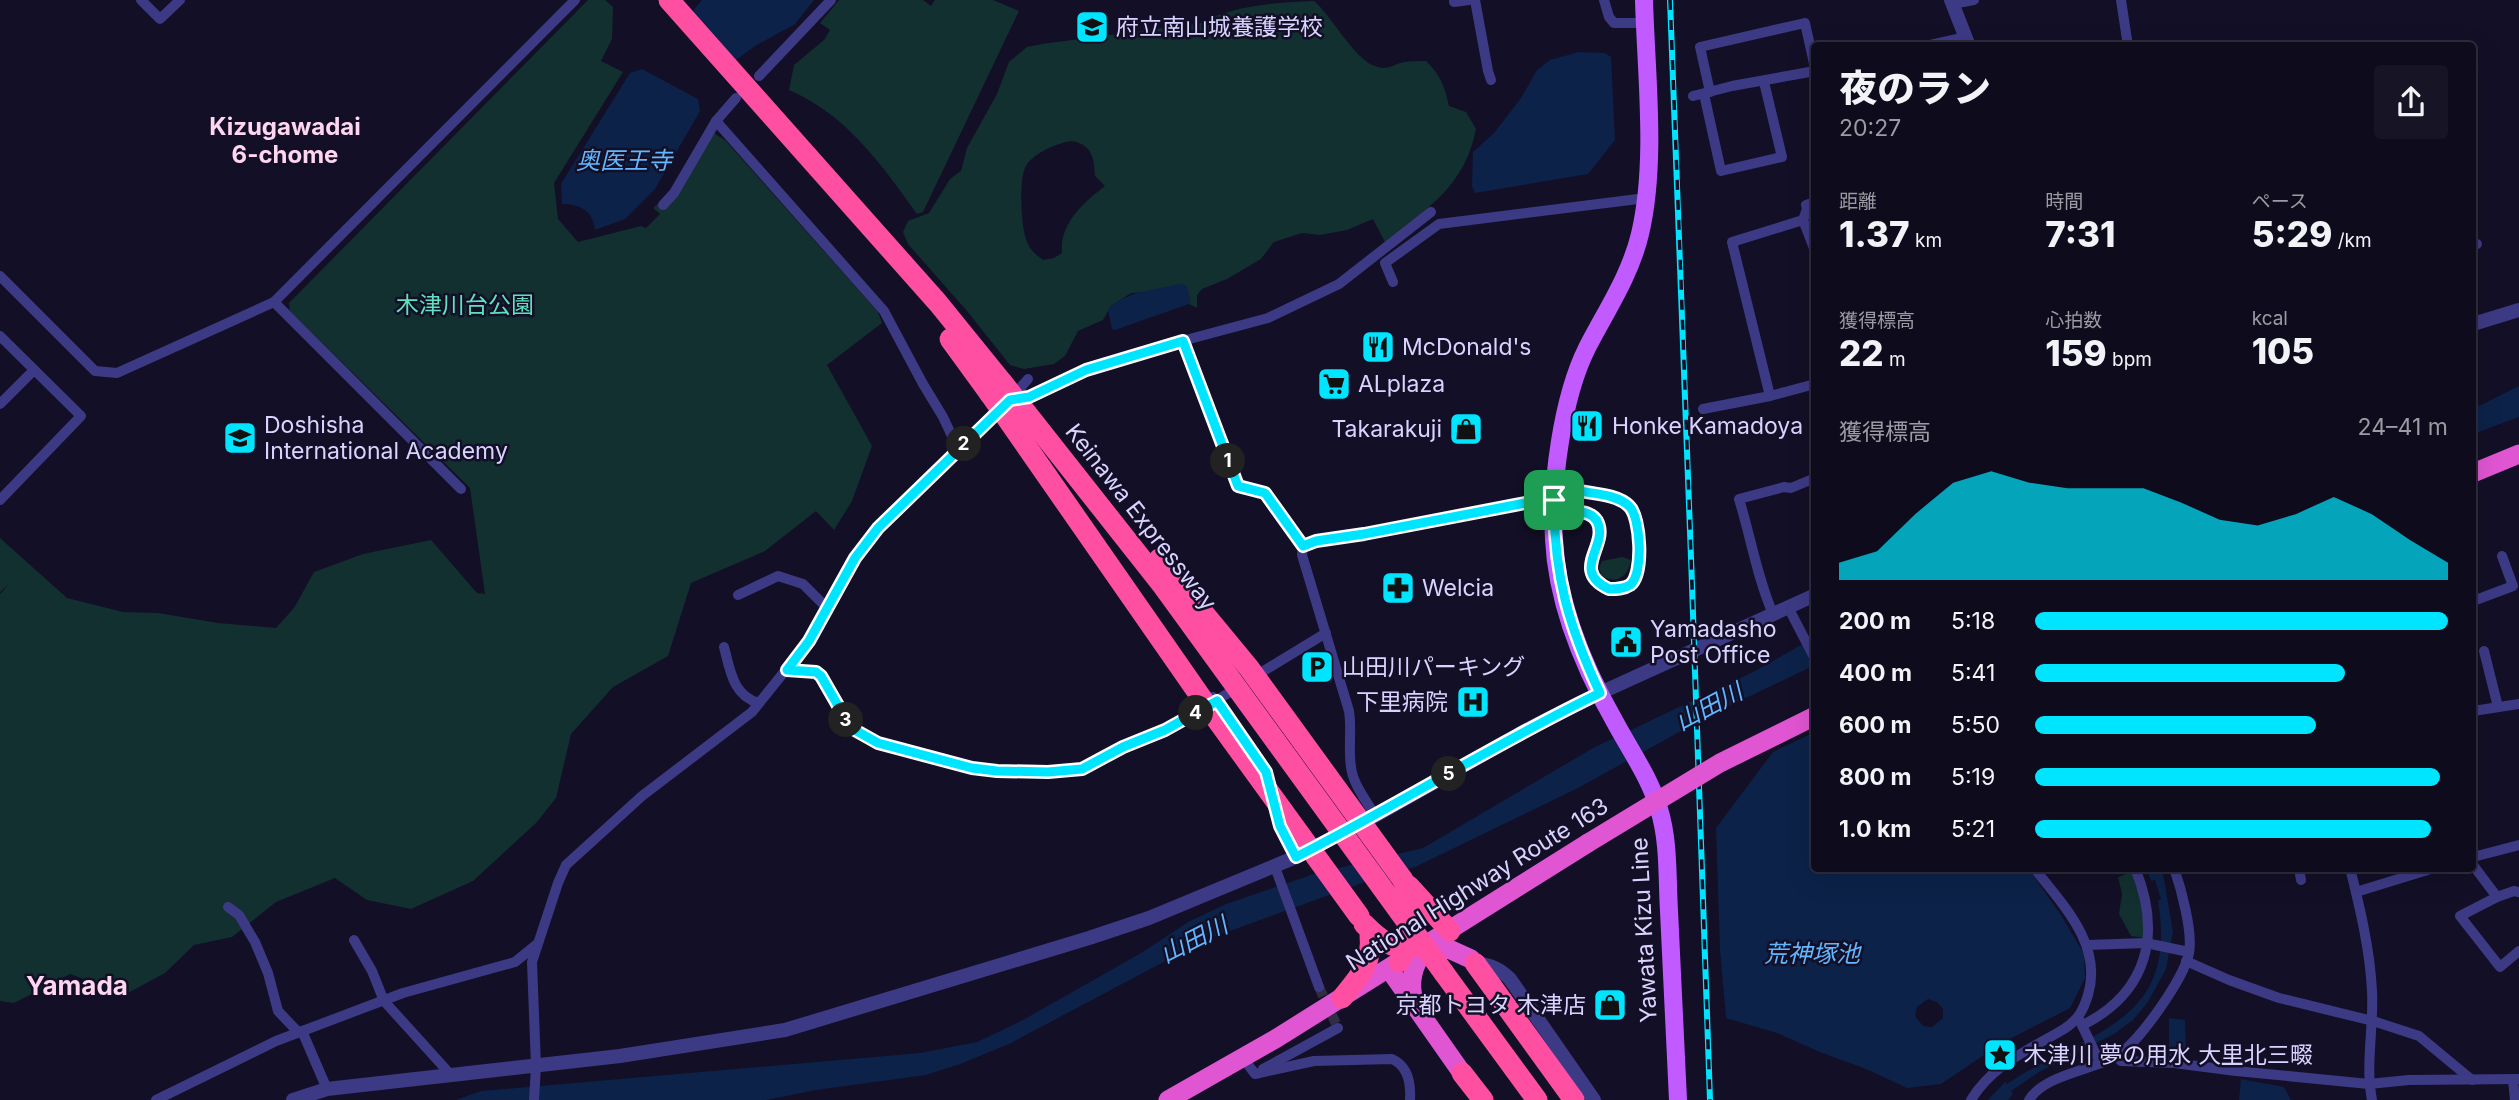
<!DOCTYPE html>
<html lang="ja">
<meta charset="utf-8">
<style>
:root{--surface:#0e0b1c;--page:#171425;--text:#f1f3f6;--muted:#9b9ba3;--line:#2e2b3b;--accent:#00e5ff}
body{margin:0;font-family:Inter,"Noto Sans JP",sans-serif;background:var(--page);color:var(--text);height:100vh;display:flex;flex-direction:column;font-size:26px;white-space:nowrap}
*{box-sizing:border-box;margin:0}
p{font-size:23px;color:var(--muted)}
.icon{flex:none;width:38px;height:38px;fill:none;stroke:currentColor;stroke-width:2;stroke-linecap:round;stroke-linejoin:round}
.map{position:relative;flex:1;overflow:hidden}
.panel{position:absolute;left:1811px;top:42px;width:665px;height:830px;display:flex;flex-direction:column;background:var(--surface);border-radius:7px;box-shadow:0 7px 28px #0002,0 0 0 2px var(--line)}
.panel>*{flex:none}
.pin{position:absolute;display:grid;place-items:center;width:60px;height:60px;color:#fff;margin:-30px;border-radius:14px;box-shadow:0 4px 10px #0006}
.km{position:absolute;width:35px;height:35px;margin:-18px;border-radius:50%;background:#222;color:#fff;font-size:19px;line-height:35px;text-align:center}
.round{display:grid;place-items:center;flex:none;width:74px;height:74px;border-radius:7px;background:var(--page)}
.overview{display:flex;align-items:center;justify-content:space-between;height:119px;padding:0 28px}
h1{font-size:38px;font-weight:800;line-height:52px}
.metrics{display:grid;grid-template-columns:repeat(3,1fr);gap:10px;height:119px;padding:7px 28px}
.metrics div{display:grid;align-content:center}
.metrics b{font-size:35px;font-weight:800}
.metrics small{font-size:19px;font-weight:400}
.metrics p{font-size:19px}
.chart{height:196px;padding:14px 28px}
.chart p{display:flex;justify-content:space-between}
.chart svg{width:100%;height:126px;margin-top:7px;fill:var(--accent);opacity:.7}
ul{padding:0 28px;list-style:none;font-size:23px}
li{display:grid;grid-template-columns:112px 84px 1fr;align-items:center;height:52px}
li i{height:18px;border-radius:9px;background:var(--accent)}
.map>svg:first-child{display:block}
</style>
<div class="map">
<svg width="2519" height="1100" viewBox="0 0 2519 1100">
<rect width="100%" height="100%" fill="#130f26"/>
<!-- green -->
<g fill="#12302f" fill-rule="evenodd">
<polygon points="588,0 605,0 613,7 612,39 601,61 623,72 554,183 558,219 578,242 641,226 646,228 660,214 653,208 666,197 707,129 725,140 878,312 882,323 827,365 872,446 852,501 834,530 816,511 765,551 691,583 668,656 613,687 571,734 556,798 536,823 473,881 411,909 367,900 335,878 276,902 232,937 194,945 165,973 126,994 70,974 14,1003 0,1001 0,594 9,584 0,592 0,538 67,598 123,612 158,613 218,623 276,628 294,608 314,572 363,554 431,540 477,593 485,594 470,488 290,311 289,303"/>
<path d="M 839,0 L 923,0 L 931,6 L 935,0 L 993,0 L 1019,11 L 923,212 L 917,214 C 881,164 847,115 789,90 L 794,65 L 824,40 L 830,30 L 820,23 Z"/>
<path d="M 1314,1 C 1333,17 1356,63 1378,67 C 1388,70 1395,64 1404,62 C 1412,61 1419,61 1426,61 C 1440,74 1445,87 1449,106 L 1466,112 L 1476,129 C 1465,186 1428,208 1385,242 L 1373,219 L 1347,230 L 1320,235 L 1302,233 L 1274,242 L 1261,259 L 1227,279 L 1202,289 L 1197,295 L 1197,308 L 1189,304 L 1190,297 L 1150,292 L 1131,293 L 1111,306 L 1103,320 L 1078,331 L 1065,356 L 1054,364 L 1024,369 L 1010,365 L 967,311 L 908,244 L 903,232 L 908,221 L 929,213 L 950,179 L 961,171 L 967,148 L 997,94 L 1009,62 L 1027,47 L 1042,44 L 1201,23 C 1230,6 1280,2 1314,1 ZM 1072,141 C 1093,145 1094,159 1095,176 L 1105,186 C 1084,202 1059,224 1062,253 L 1054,258 L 1043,260 C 1035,254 1029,249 1026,239 C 1021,225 1019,181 1025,168 C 1032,153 1057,143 1072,141 Z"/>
<path d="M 1622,557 L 1631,560 C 1628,576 1617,585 1602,576 L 1599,568 L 1602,561 Z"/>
<polygon points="2132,872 2143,899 2145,938 2131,936 2119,914 2122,894 2118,877"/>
</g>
<!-- water -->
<g fill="#0c2248" fill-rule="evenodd">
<polygon points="702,0 814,0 795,24 755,46 736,60 692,12"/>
<polygon points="1579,52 1605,53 1611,57 1615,140 1588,174 1475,193 1472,186 1473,152 1494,133 1521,98 1537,70 1550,60"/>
<path d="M 642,69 L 698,99 L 700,111 L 655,189 L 625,219 L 595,230 C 593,211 581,204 562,204 L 561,184 L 630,73 Z"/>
<path d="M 1179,284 L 1186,285 L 1190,297 L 1189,304 L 1115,330 L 1112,329 L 1108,309 C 1128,290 1153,291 1179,284 Z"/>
<polygon points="2519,386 2519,417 2473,434 2473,409"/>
<polygon points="1815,637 1815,665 1708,716 1580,787 1415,867 1365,882 1205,940 1009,1044 963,1063 926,1075 816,1090 766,1100 456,1100 481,1091 920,1053 977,1042 1023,1020 1141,953 1190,921 1226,904 1317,873 1423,848 1593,748 1757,670"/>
<path d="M 1815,732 L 1815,868 L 2028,868 L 2061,915 L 2084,954 L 2085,978 L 2070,1008 L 2002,1043 L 1941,1084 L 1907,1088 L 1866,1069 L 1820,1052 L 1777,1033 L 1726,1018 L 1720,950 L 1716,828 L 1773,752 ZM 1928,999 L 1937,1002 L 1943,1009 L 1943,1018 L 1932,1027 L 1923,1026 L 1915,1016 L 1917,1007 Z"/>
<path d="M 2146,868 L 2162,868 L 2173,932 L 2166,969 L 2148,1002 L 2133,1020 L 2114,1034 L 2039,1072 L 2011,1091 L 2013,1094 L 2008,1100 L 1988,1100 L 2005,1082 L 2007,1084 C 2087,1030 2179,1026 2158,901 L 2161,899 L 2155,880 L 2151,881 Z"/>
<polygon points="2169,1018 2185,1020 2186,1056 2169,1056"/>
<polygon points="2241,1079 2284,1087 2291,1100 2239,1100"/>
</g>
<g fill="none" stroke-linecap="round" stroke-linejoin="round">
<!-- minor-tunnel -->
<polyline stroke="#312d47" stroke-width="10" stroke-dasharray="10 5" stroke-linecap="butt" points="1319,987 1338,1028"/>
<!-- minor -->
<g stroke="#3d3a85" stroke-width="10">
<polyline points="141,0 160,19 180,0"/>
<polyline points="1454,0 1454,2 1469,0"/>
<polyline points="1475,0 1488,71 1491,80"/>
<polyline points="1604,0 1609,17 1614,23 1645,23"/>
<polyline points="2121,0 2128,46"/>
<polyline points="1952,4 1974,0"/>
<polyline points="1926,46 1966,37"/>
<polyline points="759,76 831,0"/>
<polyline points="1710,92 1700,47 1805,23 1815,68"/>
<polyline points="1704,94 1721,171 1782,157 1764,82"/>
<polyline points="1693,96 1732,86 1815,71"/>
<polyline points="736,98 716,121 884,311 923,384 943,417 958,449"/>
<polyline points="663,205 674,193 716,121"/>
<polyline points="1803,220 1807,209 1806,205 1815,202"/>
<polyline points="2473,246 2477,244"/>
<polyline points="0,276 95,371 117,373 274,302 575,0"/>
<polyline points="1393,282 1385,263 1439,224 1646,198"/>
<polyline points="274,302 461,489"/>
<polyline points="0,336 81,416 0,500"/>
<path d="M 1183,340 L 1238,486 L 1242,489 L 1265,493 L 1303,546 L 1302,555 L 1349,711 C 1352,730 1348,748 1351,767 C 1353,785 1367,801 1375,816"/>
<polyline points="1770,396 1732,242 1803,220 1815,251"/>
<polyline points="1013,400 1029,397 1086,370 1141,352 1268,318 1339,284 1431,212"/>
<polyline points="0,404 34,370"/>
<polyline points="1703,409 1770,396 1815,384"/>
<path d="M 1303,546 L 1316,541 L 1364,534 L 1536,501 L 1554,500 L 1571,489 C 1588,494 1616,493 1629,506 C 1641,517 1644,575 1630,585 C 1624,589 1616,589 1609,589 L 1595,579 C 1587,559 1601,542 1597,521 L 1589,514 L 1569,509 L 1554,500"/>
<polyline points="738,595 778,576 803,584 828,609"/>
<polyline points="2473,601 2513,586 2502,556"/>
<polyline points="1788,607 1815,659"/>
<path d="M 1773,614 C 1757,577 1751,538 1739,499 L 1784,487 L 1791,488 L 1815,478"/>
<path d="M 724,647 C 730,670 733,696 759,703"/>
<polyline points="2484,651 2498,707"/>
<polyline points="787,670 816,672 821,676 847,723 878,743 972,768 997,771 1048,772 1082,769 1123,747 1165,730 1239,687"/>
<polyline points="1252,678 1326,633"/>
<polyline points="1213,697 1241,735"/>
<polyline points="2473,711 2519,704"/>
<polyline points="1276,812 1280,826 1296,857"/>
<polyline points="2473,857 2519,845"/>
<polyline points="2473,865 2497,897 2514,891 2519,892"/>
<polyline points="1275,867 1319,987"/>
<polyline points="2299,868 2301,880"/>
<path d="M 2350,868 C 2360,908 2370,950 2372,991 C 2374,1027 2365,1065 2372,1100"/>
<polyline points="2356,892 2434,868"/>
<polyline points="2497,897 2460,916 2500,967 2519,951"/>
<polyline points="228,907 239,915 255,942 268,973 278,1011 298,1032"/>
<polyline points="354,940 372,971 384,1001 451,1075"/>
<polyline points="2087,945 2146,943 2189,952"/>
<polyline points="2186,961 2229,980 2279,998 2373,1021 2419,1036 2472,1080"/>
<polyline points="2080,1021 2100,1063"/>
<path d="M 2083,1025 C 2148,992 2162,934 2135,868"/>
<polyline points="302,1031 327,1089"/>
<polyline points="2117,1057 2121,1061 2174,1063 2236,1071 2369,1084 2409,1080 2519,1079"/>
<path d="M 1243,1058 L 1255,1074 L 1314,1061 L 1392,1059 C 1408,1066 1411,1084 1410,1100"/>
<polyline points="1263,1069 1338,1028"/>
<polyline points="2513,1080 2515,1100"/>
<polyline points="156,1100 276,1041 403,993 515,962 536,945"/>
<polyline points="534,1100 536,1066 532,962 558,883 566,865 642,796 752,712 809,641 855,558 878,528 958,449 995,417 1028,379"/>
<path d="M 1971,1100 C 1993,1064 2029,1050 2064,1029 C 2078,1020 2083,1011 2088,995 C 2103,945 2063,905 2034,868"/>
<path d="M 2029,1100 C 2044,1075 2092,1070 2115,1057 C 2137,1046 2185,977 2189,953 C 2193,932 2181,888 2174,868"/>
</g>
<!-- tertiary -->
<g stroke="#3d3a85" stroke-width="14">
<polyline points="1951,0 1969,46"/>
<polyline points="2473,324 2519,310"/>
<path d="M 1475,963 C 1490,965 1499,968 1510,979 L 1594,1100"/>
<polyline points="293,1100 327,1089 620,1056 785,1030 1089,938 1149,918 1296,857 1375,816 1530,728 1600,693 1815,595"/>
</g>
<!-- primary -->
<path stroke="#c25bff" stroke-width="18" d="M 1644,0 C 1646,74 1657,162 1640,234 C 1630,276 1606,311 1587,348 C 1562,398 1551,483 1554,539 C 1557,604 1583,666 1615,722 C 1630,750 1650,778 1659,809 C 1669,841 1667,877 1669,911 C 1672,974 1675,1037 1678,1100"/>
<!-- trunk -->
<g stroke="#e055d1" stroke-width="19">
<polyline points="2473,473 2519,454"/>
<polyline points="1423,952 1449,949 1471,959"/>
<polyline points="1389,969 1462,1073"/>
<path d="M 1415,1003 C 1407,982 1413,964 1427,947"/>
<polyline points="1168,1100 1277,1038 1588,843"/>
</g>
<!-- motorway -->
<g stroke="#ff4fa3" stroke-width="21">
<polyline points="669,0 938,303 1002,382"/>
<polyline points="950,339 990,394"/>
<polyline points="1409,886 1450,931"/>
<path d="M 1364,924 C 1380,940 1394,952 1418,946"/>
<path d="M 1399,962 C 1416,931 1417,913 1403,880"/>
<polyline points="1475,963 1574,1100"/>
<polyline points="1444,973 1537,1100"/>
<path d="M 1342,998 C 1359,977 1373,963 1370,935"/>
<polyline points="1462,1073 1483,1100"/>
</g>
<defs>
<path id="rail" d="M 1670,0 C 1685,367 1697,733 1710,1100"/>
</defs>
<!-- rail casing -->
<use href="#rail" stroke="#00e5ff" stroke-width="6"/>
<!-- rail -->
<use href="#rail" stroke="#130f26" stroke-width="3.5" stroke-dasharray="10" stroke-linecap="butt"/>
<!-- trunk-bridge -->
<polyline stroke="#e055d1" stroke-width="19" points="1588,843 1720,763 1815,716"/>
<!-- motorway-bridge -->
<g stroke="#ff4fa3" stroke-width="21">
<polyline points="1002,382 1163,586 1444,973"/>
<polyline points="990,394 1212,713 1359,916"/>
<polyline points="1159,559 1249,668 1403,880"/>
</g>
</g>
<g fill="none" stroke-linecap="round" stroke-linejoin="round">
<defs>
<path id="route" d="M 1554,500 L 1536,501 L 1364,534 L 1316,541 L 1303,546 L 1265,493 L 1238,486 L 1183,341 L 1086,370 L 1029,397 L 1010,400 L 878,528 L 855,558 L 809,641 L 787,670 L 816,672 L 821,676 L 848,723 L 853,729 L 878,743 L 972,768 L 997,771 L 1048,772 L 1082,769 L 1123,747 L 1165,730 L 1217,701 L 1266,772 L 1280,826 L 1296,857 C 1398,805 1496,743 1600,693 C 1568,625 1554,575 1554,500 C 1558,502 1563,507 1568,509 C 1577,513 1590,510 1597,521 C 1610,545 1569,570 1609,589 C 1616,589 1624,589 1630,585 C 1644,575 1641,517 1629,506 C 1616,493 1588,494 1571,489 L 1554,500"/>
</defs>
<!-- route casing -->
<use href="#route" stroke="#fff" stroke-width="14"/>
<!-- route -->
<use href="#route" stroke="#00e5ff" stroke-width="9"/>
</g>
<!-- icons -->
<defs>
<symbol id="school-square" viewBox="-11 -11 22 22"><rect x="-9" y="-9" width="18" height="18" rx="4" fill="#00e5ff" stroke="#130f26"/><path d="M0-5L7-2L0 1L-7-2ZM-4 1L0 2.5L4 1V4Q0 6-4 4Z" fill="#111"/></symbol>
<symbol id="restaurant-square" viewBox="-11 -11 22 22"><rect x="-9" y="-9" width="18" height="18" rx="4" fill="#00e5ff" stroke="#130f26"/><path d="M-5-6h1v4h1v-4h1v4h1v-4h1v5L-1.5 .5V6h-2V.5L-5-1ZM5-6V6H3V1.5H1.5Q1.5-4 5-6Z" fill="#111"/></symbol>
<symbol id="supermarket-square" viewBox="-11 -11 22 22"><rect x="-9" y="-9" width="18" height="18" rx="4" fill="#00e5ff" stroke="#130f26"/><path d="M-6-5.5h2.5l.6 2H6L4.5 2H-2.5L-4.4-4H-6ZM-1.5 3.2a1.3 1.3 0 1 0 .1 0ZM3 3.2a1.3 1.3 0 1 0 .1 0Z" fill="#111"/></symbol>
<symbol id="shop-square" viewBox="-11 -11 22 22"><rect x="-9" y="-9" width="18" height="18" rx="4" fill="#00e5ff" stroke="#130f26"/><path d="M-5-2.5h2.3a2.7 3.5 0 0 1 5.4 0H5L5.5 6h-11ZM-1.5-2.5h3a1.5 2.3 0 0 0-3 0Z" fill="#111"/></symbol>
<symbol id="pharmacy-square" viewBox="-11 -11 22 22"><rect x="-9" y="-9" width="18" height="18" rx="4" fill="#00e5ff" stroke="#130f26"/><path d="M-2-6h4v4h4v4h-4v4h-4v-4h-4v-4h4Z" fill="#111"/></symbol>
<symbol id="civic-square" viewBox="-11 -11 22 22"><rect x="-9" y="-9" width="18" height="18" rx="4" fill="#00e5ff" stroke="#130f26"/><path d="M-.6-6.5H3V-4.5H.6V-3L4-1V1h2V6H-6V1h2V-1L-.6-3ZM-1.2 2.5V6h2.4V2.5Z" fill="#111"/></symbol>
<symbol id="parking-square" viewBox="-11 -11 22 22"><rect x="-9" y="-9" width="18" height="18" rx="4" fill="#00e5ff" stroke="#130f26"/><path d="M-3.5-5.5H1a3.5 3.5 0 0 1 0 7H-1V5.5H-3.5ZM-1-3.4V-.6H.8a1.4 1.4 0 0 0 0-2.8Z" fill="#111"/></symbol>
<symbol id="hospital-square" viewBox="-11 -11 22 22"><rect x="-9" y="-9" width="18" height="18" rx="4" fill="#00e5ff" stroke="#130f26"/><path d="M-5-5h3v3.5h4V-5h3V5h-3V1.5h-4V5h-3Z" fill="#111"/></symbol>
<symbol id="sight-square" viewBox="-11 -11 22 22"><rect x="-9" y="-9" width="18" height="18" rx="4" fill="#00e5ff" stroke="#130f26"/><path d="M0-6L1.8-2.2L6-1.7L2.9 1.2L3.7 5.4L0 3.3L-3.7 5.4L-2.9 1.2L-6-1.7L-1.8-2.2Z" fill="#111"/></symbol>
</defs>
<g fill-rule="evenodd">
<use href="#school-square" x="1073" y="8" width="38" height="38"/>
<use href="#restaurant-square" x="1359" y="328" width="38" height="38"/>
<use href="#supermarket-square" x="1315" y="365" width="38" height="38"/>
<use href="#restaurant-square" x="1568" y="407" width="38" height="38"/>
<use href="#shop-square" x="1447" y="410" width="38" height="38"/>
<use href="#school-square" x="221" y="419" width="38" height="38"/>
<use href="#pharmacy-square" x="1379" y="569" width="38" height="38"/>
<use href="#civic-square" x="1607" y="623" width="38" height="38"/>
<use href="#parking-square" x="1298" y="648" width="38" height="38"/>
<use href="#hospital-square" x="1454" y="683" width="38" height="38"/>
<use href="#shop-square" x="1591" y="986" width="38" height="38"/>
<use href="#sight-square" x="1981" y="1036" width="38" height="38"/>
</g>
<g text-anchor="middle" stroke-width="5" stroke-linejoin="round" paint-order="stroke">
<!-- poi labels -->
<g font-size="23" fill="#d9d4ff" stroke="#130f26" text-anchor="start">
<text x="1116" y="35">府立南山城養護学校</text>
<text x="1402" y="355">McDonald's</text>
<text x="1358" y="392">ALplaza</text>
<text x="264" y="433">Doshisha<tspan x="264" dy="26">International Academy</tspan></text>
<text x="1612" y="434">Honke Kamadoya</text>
<text x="1442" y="437" text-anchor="end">Takarakuji</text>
<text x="1422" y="596">Welcia</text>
<text x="1650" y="637">Yamadasho<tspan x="1650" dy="26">Post Office</tspan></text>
<text x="1342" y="675">山田川パーキング</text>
<text x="1448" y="710" text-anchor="end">下里病院</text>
<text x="1586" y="1013" text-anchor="end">京都トヨタ 木津店</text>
<text x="2024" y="1063">木津川 夢の用水 大里北三畷</text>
</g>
<!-- park labels -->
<g font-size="23" fill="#5fe0c0" stroke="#130f26">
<text x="465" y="313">木津川台公園</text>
</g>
<!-- street labels -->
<g font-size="23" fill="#d9d4ff" stroke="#130f26">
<text transform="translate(1141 517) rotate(52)" y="8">Keinawa Expressway</text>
<text transform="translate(1477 884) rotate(-32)" y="8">National Highway Route 163</text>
<text transform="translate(1644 930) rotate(-93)" y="8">Yawata Kizu Line</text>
</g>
<!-- neighbourhood labels -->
<g font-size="24" font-weight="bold" fill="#ffd6f0" stroke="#130f26">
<text x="285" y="135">Kizugawadai<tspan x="285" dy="28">6-chome</tspan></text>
</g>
<!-- water labels -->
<g font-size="24" font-style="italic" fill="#62b6ff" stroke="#130f26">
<text x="624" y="169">奥医王寺</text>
<text transform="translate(1709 707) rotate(-28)" y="8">山田川</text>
<text transform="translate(1194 940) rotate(-27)" y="8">山田川</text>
<text x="1812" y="962">荒神塚池</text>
</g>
<!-- quarter labels -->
<g font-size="26" font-weight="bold" fill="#ffd6f0" stroke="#130f26">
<text x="77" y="995">Yamada</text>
</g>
</g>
</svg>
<div class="pin" style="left:1554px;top:500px;background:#1e9e55"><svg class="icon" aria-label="arrive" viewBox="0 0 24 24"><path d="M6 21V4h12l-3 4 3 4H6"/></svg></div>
<b class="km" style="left:1228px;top:461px">1</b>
<b class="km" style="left:964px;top:444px">2</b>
<b class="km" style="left:846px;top:720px">3</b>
<b class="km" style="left:1196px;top:713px">4</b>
<b class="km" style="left:1449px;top:774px">5</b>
<section class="panel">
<div class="overview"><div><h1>夜のラン</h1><p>20:27</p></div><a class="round"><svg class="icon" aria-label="share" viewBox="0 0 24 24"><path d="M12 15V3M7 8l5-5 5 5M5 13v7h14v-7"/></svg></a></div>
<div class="metrics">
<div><p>距離</p><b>1.37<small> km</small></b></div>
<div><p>時間</p><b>7:31</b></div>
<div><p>ペース</p><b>5:29<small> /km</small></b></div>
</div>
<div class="metrics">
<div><p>獲得標高</p><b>22<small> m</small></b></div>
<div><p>心拍数</p><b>159<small> bpm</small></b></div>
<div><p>kcal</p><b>105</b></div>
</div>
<div class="chart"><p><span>獲得標高</span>24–41 m</p>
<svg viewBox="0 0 160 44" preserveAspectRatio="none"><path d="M0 44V38L10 34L20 21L30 10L40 6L50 10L60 12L70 12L80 12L90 17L100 23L110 25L120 21L130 15L140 21L150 30L160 38V44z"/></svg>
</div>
<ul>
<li><b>200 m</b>5:18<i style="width:100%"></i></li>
<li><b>400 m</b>5:41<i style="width:75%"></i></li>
<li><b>600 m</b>5:50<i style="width:68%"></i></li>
<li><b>800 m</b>5:19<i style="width:98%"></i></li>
<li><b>1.0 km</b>5:21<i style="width:96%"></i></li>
</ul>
</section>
</div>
